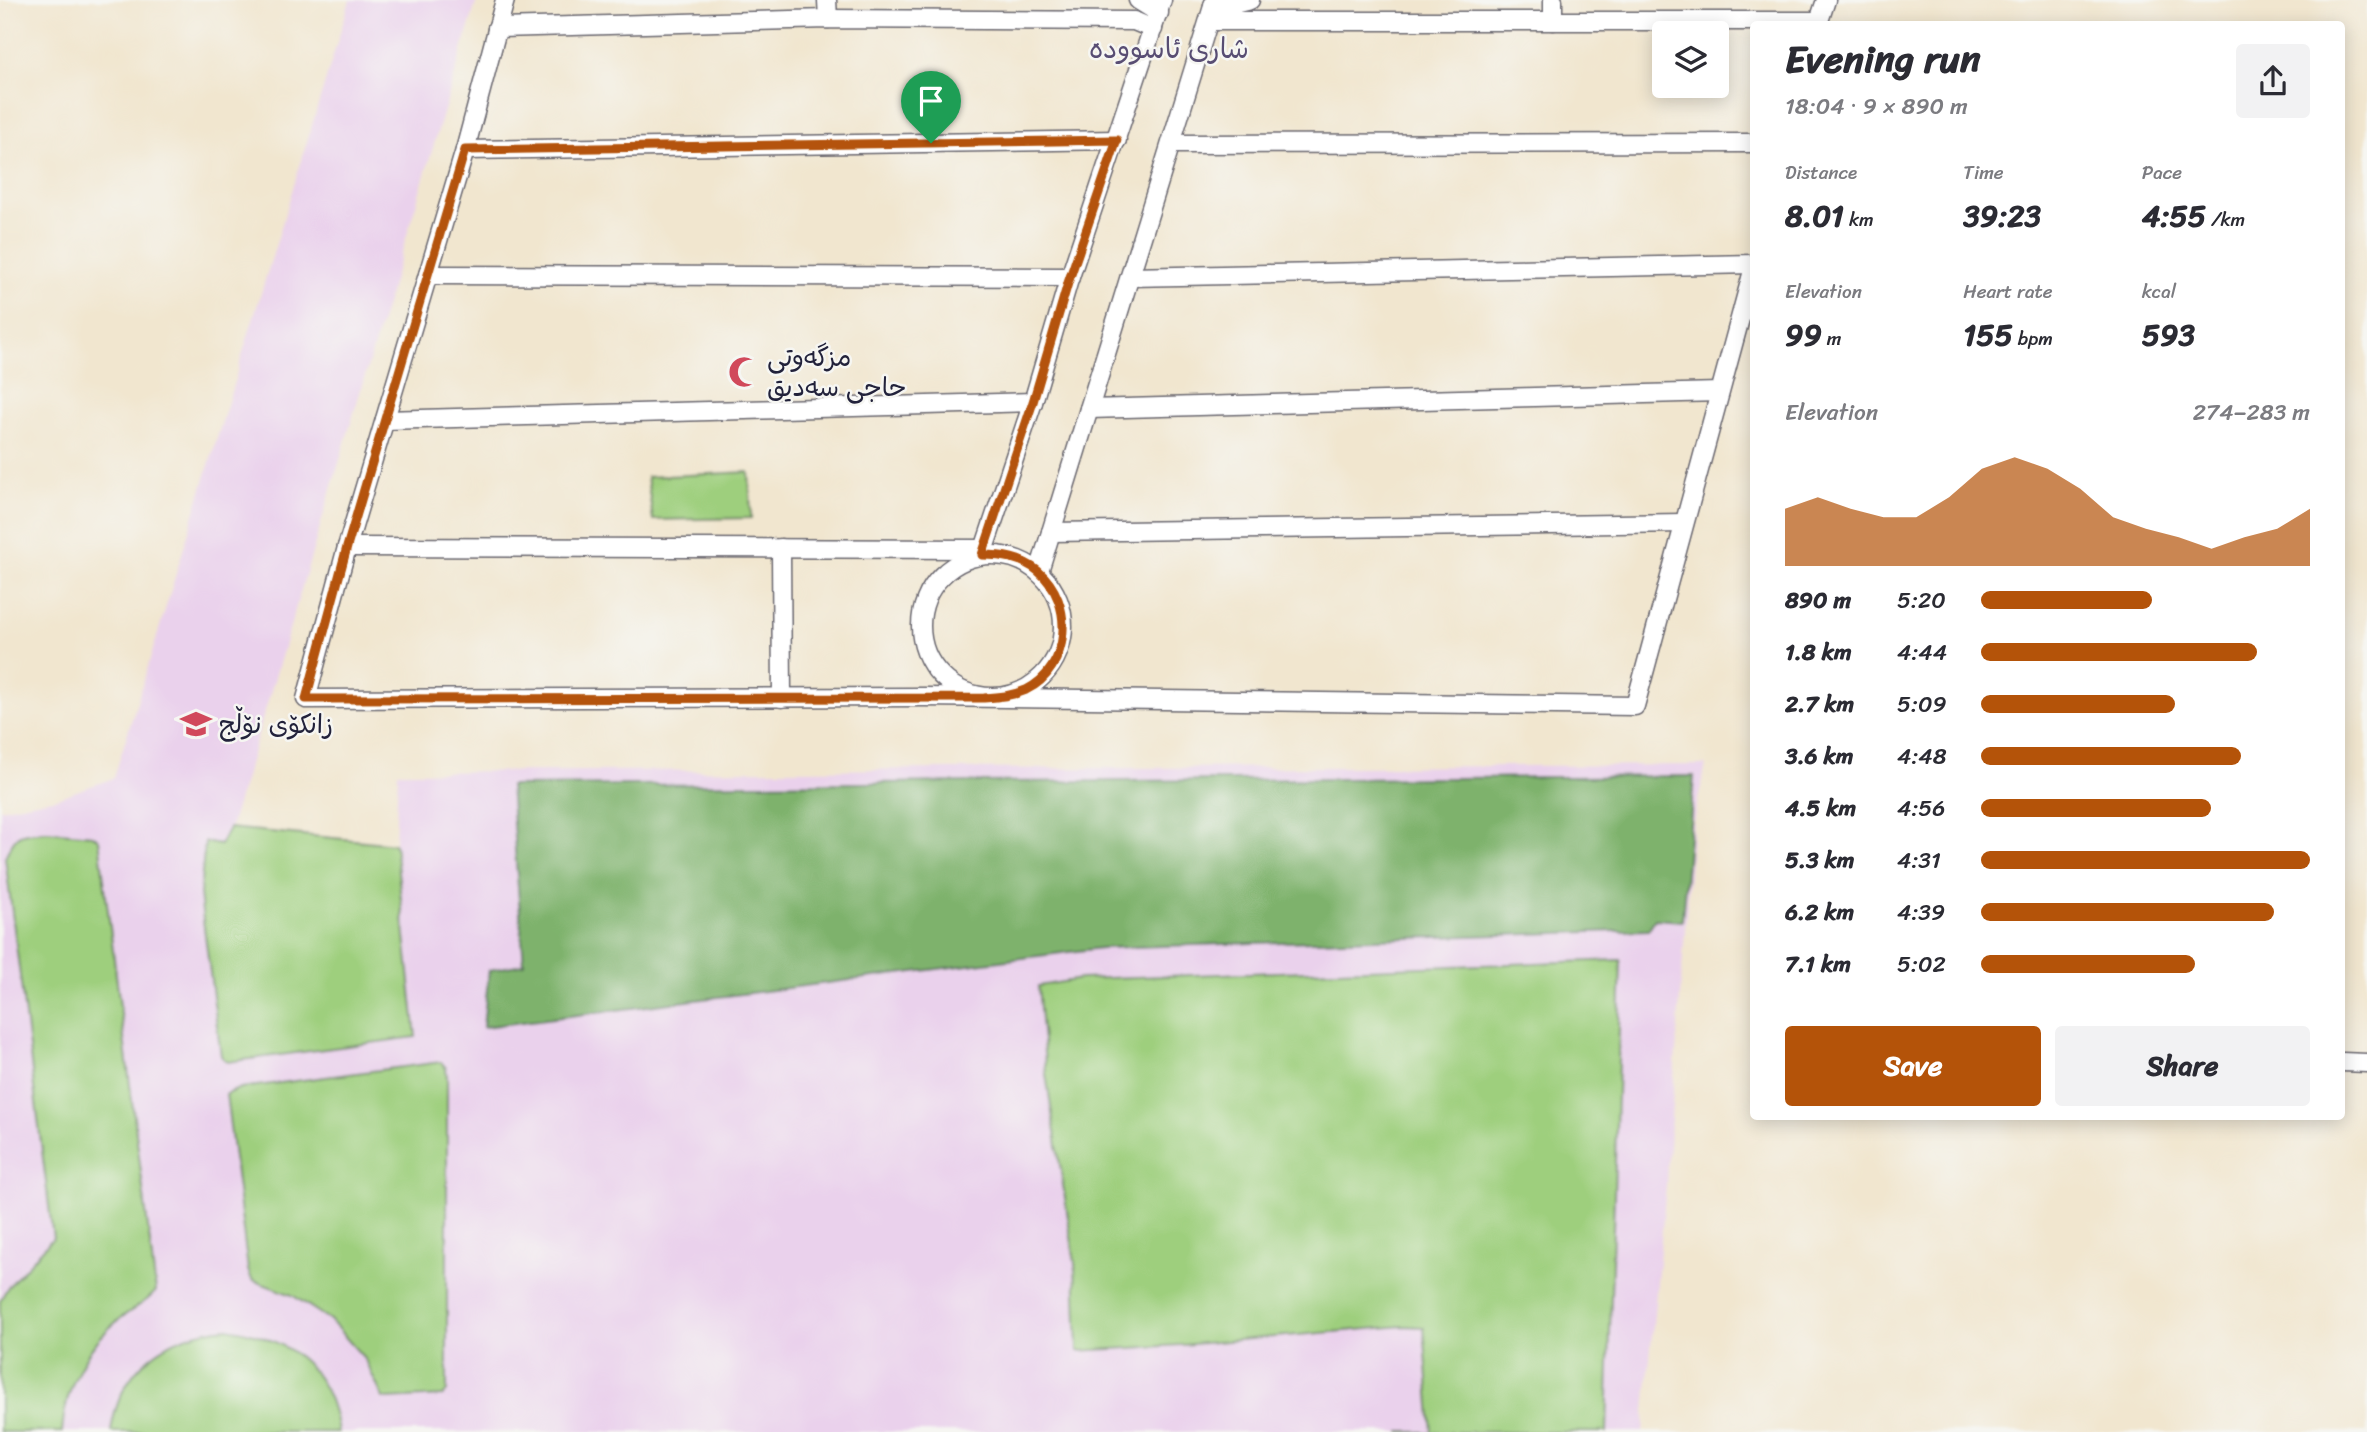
<!DOCTYPE html>
<meta charset="utf-8">
<style>
:root{--surface:#fff;--page:#f2f2f3;--text:#2b2b33;--muted:#7c7c81;--accent:#b45309}
body{margin:0;font-family:Sriracha,"Playpen Sans Arabic",sans-serif;background:var(--page);color:var(--text);height:100vh;display:flex;flex-direction:column;font-size:26px;white-space:nowrap}
*{box-sizing:border-box;margin:0}
p{font-size:23px;color:var(--muted)}
.icon{flex:none;width:38px;height:38px;fill:none;stroke:currentColor;stroke-width:2;stroke-linecap:round;stroke-linejoin:round}
.map{position:relative;flex:1;overflow:hidden}
.sheet{position:absolute;left:1750px;top:21px;width:595px;height:1099px;display:flex;flex-direction:column;background:var(--surface);border-radius:7px;box-shadow:0 4px 18px #0003}
.sheet>*{flex:none}
.buttons{position:absolute;left:1652px;top:21px;display:grid;gap:14px}
.buttons a{display:grid;place-items:center;width:77px;height:77px;border-radius:7px;background:var(--surface);box-shadow:0 4px 18px #0003;font-size:35px}
.pin{position:absolute;display:grid;place-items:center;width:60px;height:60px;color:#fff;margin:-72px -30px;border-radius:50% 50% 50% 0;rotate:-45deg;box-shadow:0 0 7px #0007}
.pin .icon{rotate:45deg}
.round{display:grid;place-items:center;flex:none;width:74px;height:74px;border-radius:7px;background:var(--page)}
.head{display:flex;align-items:center;justify-content:space-between;height:119px;padding:0 35px}
h1{font-size:38px;font-weight:800;line-height:52px}
.figures{display:grid;grid-template-columns:repeat(3,1fr);gap:10px;height:119px;padding:7px 35px}
.figures div{display:grid;align-content:center}
.figures b{font-size:30px;font-weight:800}
.figures small{font-size:19px;font-weight:400}
.figures p{font-size:19px}
.chart{height:196px;padding:14px 35px}
.chart p{display:flex;justify-content:space-between}
.chart svg{width:100%;height:126px;margin-top:7px;fill:var(--accent);opacity:.7}
.action{display:flex;gap:14px;margin-top:auto;padding:14px 35px}
.action a{flex:1;height:80px;border-radius:7px;background:var(--accent);color:#fff;font-size:28px;font-weight:800;line-height:80px;text-align:center}
.action a+a{background:var(--page);color:var(--text)}
ul{padding:0 35px;list-style:none;font-size:23px}
li{display:grid;grid-template-columns:112px 84px 1fr;align-items:center;height:52px}
li i{height:18px;border-radius:9px;background:var(--accent)}
.map>svg:first-child{display:block}
</style>
<div class="map">
<svg width="2367" height="1432" viewBox="0 0 2367 1432">
<rect width="100%" height="100%" fill="#f6f6f2"/>
<filter id="ink" filterUnits="userSpaceOnUse"><feTurbulence type="fractalNoise" baseFrequency=".0143" numOctaves="2"/><feDisplacementMap in="SourceGraphic" scale="14" xChannelSelector="R" yChannelSelector="G"/><feConvolveMatrix kernelMatrix="1 2 1 2 8 2 1 2 1" color-interpolation-filters="sRGB"/></filter>
<filter id="wash" filterUnits="userSpaceOnUse"><feTurbulence type="fractalNoise" baseFrequency=".00686" numOctaves="4" result="noise"/><feDisplacementMap in="SourceGraphic" scale="28" xChannelSelector="R" yChannelSelector="G"/><feGaussianBlur stdDeviation="1.57" result="paint"/><feColorMatrix in="noise" values="0 0 0 0 0 0 0 0 0 0 0 0 0 0 0 0 0 1.4 0 .05"/><feComposite in="paint" operator="in"/></filter>
<g filter="url(#wash)">
<rect width="100%" height="100%" fill="#f1e6cf"/>
<!-- built -->
<polygon fill="#ead1ec" points="350,0 477,0 230,828 395,844 398,772 1706,765 1693,822 1666,1186 1643,1432 0,1432 0,809 57,798 114,778"/>
<!-- green -->
<g fill="#9ecf7d" stroke="#60785c" stroke-width="2">
<polygon points="749,472 751,518 653,520 647,477"/>
<polygon points="229,828 395,844 416,1037 227,1062 221,1056 202,912 200,893 205,842 220,845"/>
<path d="M 47,831 L 93,835 L 99,840 L 156,1291 C 148,1302 132,1309 121,1318 C 86,1345 65,1388 62,1432 L 0,1432 L 0,1301 L 7,1288 L 53,1238 L 5,857 C 17,830 19,834 47,831 Z"/>
<polygon points="1621,960 1607,1432 1399,1432 1432,1432 1424,1327 1403,1326 1181,1345 1078,1351 1075,1263 1046,1074 1038,986 1081,979"/>
<polygon points="441,1062 446,1068 447,1078 447,1391 443,1396 387,1399 383,1398 364,1358 330,1320 292,1295 252,1280 248,1270 226,1094 241,1088"/>
<path d="M 228,1328 C 289,1338 329,1368 338,1432 L 111,1432 C 119,1368 166,1333 228,1328 Z"/>
</g>
<!-- forest -->
<polygon fill="#7eb26c" stroke="#506a54" stroke-width="2" points="1694,776 1682,921 1655,919 1648,930 1101,948 483,1027 489,970 524,964 510,786"/>
</g>
<g filter="url(#ink)">
<g fill="none" stroke-linecap="round" stroke-linejoin="round">
<defs>
<g id="minor">
<polyline points="505,0 465,150 347,547 306,699 924,697 1635,706 1754,267"/>
<polyline points="827,0 828,19"/>
<polyline points="1138,0 1159,13"/>
<polyline points="1553,0 1553,21"/>
<polyline points="1213,5 1234,4 1250,0"/>
<polyline points="1209,21 1819,21"/>
<polyline points="1818,24 1826,0"/>
<polyline points="497,28 828,19 1134,21 1153,29"/>
<polyline points="1171,144 1754,143"/>
<polyline points="465,150 1117,140"/>
<polyline points="428,275 1070,277"/>
<polyline points="1130,277 1754,264"/>
<polyline points="1089,409 1719,392"/>
<polyline points="385,420 1033,402"/>
<polyline points="1051,532 1684,523"/>
<polyline points="347,547 985,549"/>
<polyline points="781,548 782,698"/>
<circle cx="992" cy="626" r="71"/>
<polyline points="982,555 1033,402 1068,283 1162,0"/>
<polyline points="1039,571 1215,0"/>
<polyline points="2342,1062 2367,1063"/>
</g>
</defs>
<!-- minor casing -->
<use href="#minor" stroke="#6a676f" stroke-width="21"/>
<!-- minor -->
<use href="#minor" stroke="#fff" stroke-width="18"/>
</g>
</g>
<g fill="none" stroke-linecap="round" stroke-linejoin="round" filter="url(#ink)">
<defs>
<path id="route" d="M 1117,140 L 1068,283 L 1033,402 L 982,555 C 1003,555 1022,558 1038,571 C 1075,602 1071,668 1026,690 C 1012,696 999,697 984,698 L 306,699 L 347,547 L 465,150 Z"/>
</defs>
<!-- route casing -->
<use href="#route" stroke="#fff" stroke-width="14"/>
<!-- route -->
<use href="#route" stroke="#b45309" stroke-width="9"/>
</g>
<!-- icons -->
<defs>
<symbol id="mosque-bare" viewBox="-9 -9 18 18"><path d="M3.5-4.9A6 6 0 1 0 3.5 4.9A5 5 0 1 1 3.5-4.9Z" fill="#d1495b" stroke="#f6f6f2" stroke-width="2.5" paint-order="stroke"/></symbol>
<symbol id="university-bare" viewBox="-9 -9 18 18"><path d="M0-5L7-2L0 1L-7-2ZM-4 1L0 2.5L4 1V4Q0 6-4 4Z" fill="#d1495b" stroke="#f6f6f2" stroke-width="2.5" paint-order="stroke"/></symbol>
</defs>
<g fill-rule="evenodd">
<use href="#mosque-bare" x="722" y="350" width="44" height="44"/>
<use href="#university-bare" x="174" y="702" width="44" height="44"/>
</g>
<g text-anchor="middle" stroke-width="5" stroke-linejoin="round" paint-order="stroke">
<!-- poi labels -->
<g font-size="26" fill="#22223b" stroke="#f6f6f2" text-anchor="start">
<text x="767" y="366">مزگەوتی<tspan x="767" dy="30">حاجی سەدیق</tspan></text>
<text x="219" y="733">زانکۆی نۆڵج</text>
</g>
<!-- neighbourhood labels -->
<g font-size="28" fill="#584d73" stroke="#f6f6f2">
<text x="1169" y="58">شاری ئاسوودە</text>
</g>
</g>
</svg>
<div class="buttons">
<a><svg class="icon" aria-label="layers" viewBox="0 0 24 24"><path d="M12 4l9 5-9 5-9-5zM3 14l9 5 9-5"/></svg></a>
</div>
<div class="pin" style="left:931px;top:143px;background:#1e9e55"><svg class="icon" aria-label="arrive" viewBox="0 0 24 24"><path d="M6 21V4h12l-3 4 3 4H6"/></svg></div>
<section class="sheet">
<div class="head"><div><h1>Evening run</h1><p>18:04 · 9 × 890 m</p></div><a class="round"><svg class="icon" aria-label="share" viewBox="0 0 24 24"><path d="M12 15V3M7 8l5-5 5 5M5 13v7h14v-7"/></svg></a></div>
<div class="figures">
<div><p>Distance</p><b>8.01<small> km</small></b></div>
<div><p>Time</p><b>39:23</b></div>
<div><p>Pace</p><b>4:55<small> /km</small></b></div>
</div>
<div class="figures">
<div><p>Elevation</p><b>99<small> m</small></b></div>
<div><p>Heart rate</p><b>155<small> bpm</small></b></div>
<div><p>kcal</p><b>593</b></div>
</div>
<div class="chart"><p><span>Elevation</span>274–283 m</p>
<svg viewBox="0 0 160 44" preserveAspectRatio="none"><path d="M0 44V24L10 20L20 24L30 27L40 27L50 20L60 10L70 6L80 10L90 17L100 27L110 31L120 34L130 38L140 34L150 31L160 24V44z"/></svg>
</div>
<ul>
<li><b>890 m</b>5:20<i style="width:52%"></i></li>
<li><b>1.8 km</b>4:44<i style="width:84%"></i></li>
<li><b>2.7 km</b>5:09<i style="width:59%"></i></li>
<li><b>3.6 km</b>4:48<i style="width:79%"></i></li>
<li><b>4.5 km</b>4:56<i style="width:70%"></i></li>
<li><b>5.3 km</b>4:31<i style="width:100%"></i></li>
<li><b>6.2 km</b>4:39<i style="width:89%"></i></li>
<li><b>7.1 km</b>5:02<i style="width:65%"></i></li>
</ul>
<div class="action"><a>Save</a><a>Share</a></div>
</section>
</div>
